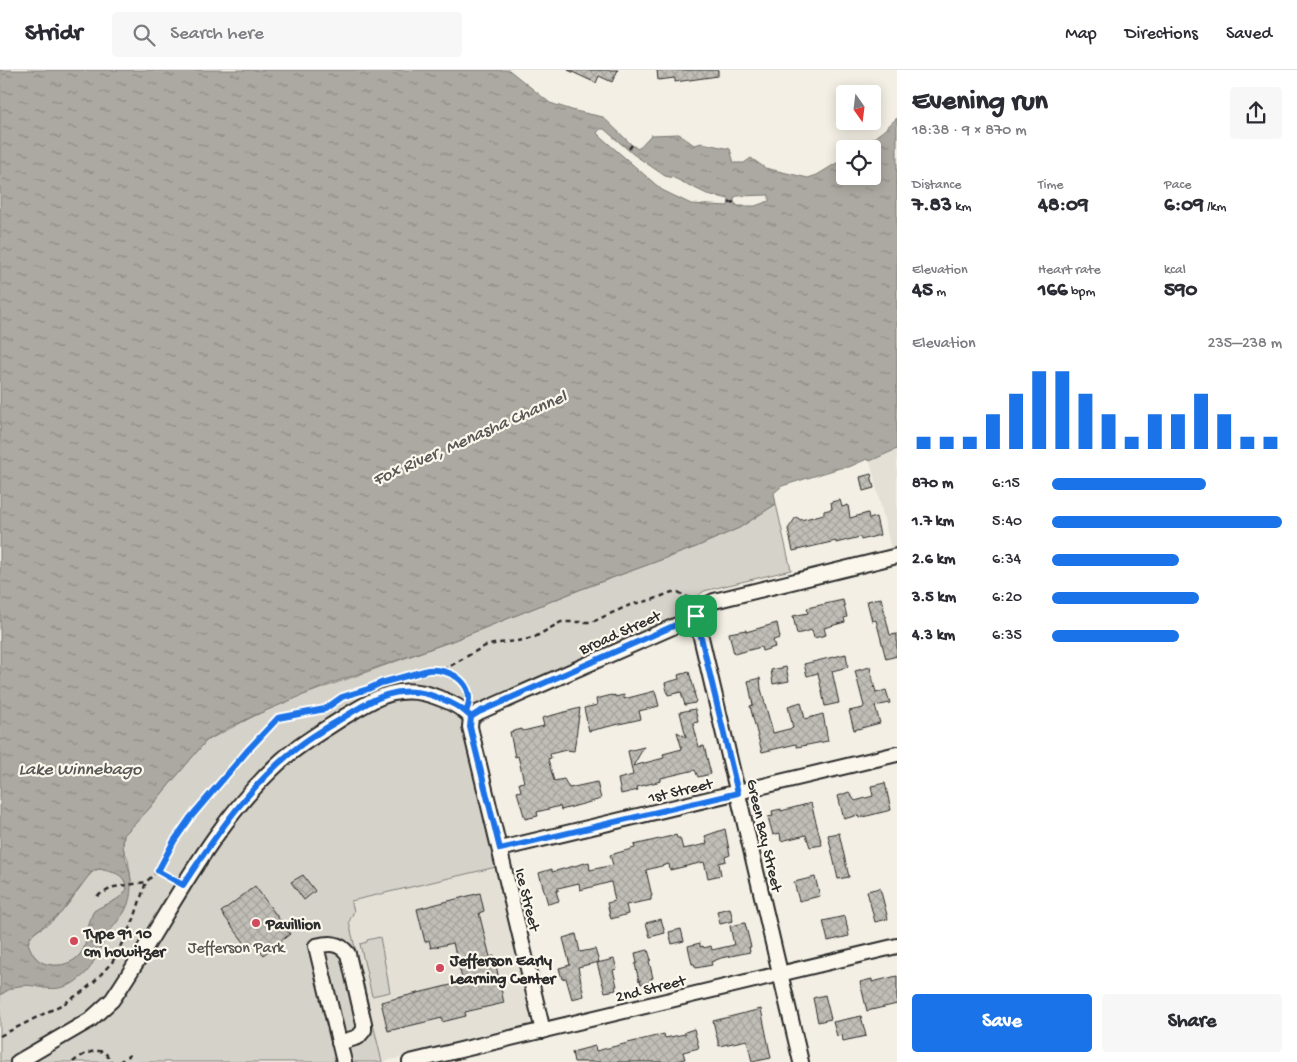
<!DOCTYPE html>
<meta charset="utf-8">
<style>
:root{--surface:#fff;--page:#f7f7f7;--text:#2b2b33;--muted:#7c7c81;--line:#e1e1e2;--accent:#1a73e8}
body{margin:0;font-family:"Gochi Hand",sans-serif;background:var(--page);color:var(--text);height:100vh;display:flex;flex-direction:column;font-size:19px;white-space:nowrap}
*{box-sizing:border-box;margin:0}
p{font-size:16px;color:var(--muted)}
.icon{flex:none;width:28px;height:28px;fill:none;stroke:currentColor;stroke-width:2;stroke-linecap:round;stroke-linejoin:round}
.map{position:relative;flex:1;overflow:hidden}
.side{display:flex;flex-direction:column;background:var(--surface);width:400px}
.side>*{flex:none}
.needle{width:32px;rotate:166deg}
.fabs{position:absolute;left:836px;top:15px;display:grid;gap:10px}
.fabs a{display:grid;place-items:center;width:45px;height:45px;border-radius:5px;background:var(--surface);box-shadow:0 2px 12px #0003;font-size:25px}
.pin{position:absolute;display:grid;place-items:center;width:42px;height:42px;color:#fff;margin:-21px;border-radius:10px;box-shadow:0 2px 8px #0006}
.round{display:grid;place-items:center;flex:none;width:52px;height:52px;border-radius:5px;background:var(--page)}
.headline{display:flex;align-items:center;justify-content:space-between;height:85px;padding:0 15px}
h1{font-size:28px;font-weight:700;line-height:38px}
.metrics{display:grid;grid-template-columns:repeat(3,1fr);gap:8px;height:85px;padding:5px 15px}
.metrics div{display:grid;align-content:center}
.metrics b{font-size:21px;font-weight:700}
.metrics small{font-size:14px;font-weight:400}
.metrics p{font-size:14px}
.chart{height:140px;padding:10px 15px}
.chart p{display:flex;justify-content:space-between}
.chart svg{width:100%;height:90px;margin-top:5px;stroke:var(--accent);stroke-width:6}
.primary-button{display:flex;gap:10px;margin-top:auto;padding:10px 15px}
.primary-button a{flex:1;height:58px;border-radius:5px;background:var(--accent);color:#fff;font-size:20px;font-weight:700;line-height:58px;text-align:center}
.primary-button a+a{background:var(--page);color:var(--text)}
ul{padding:0 15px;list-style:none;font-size:16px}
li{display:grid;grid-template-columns:80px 60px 1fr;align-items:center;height:38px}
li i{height:12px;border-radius:6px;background:var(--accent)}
header{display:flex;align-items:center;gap:30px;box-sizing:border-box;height:70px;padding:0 25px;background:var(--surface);border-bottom:1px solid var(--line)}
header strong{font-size:24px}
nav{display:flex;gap:28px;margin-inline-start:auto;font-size:18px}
.search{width:350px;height:45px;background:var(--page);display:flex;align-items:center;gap:12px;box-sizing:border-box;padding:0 18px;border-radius:5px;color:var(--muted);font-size:19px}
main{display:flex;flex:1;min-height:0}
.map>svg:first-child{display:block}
</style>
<header>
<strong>Stridr</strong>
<div class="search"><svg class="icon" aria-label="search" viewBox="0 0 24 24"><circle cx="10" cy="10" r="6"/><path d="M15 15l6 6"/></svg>Search here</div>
<nav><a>Map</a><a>Directions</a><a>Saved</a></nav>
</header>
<main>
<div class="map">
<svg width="897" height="992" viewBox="0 0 897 992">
<defs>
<pattern id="water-ripples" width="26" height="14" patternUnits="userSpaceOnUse" patternTransform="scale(1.25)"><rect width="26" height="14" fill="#aca9a2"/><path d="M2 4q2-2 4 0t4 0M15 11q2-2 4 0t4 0" fill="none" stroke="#8c8a84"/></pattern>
<pattern id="building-cross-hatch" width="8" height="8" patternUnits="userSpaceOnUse" patternTransform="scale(1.25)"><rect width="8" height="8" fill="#c0beb6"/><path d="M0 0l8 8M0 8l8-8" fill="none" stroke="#a5a39d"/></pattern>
</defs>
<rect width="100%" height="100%" fill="#f3efe4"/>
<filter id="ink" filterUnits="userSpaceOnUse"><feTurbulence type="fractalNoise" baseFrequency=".02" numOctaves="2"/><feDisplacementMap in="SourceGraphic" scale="10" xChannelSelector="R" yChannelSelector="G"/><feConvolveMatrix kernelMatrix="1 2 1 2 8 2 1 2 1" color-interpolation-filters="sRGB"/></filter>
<g filter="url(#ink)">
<!-- built -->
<g fill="#e4e0d6">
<polygon points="897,379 897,486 893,487 870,391"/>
<polygon points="496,797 530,943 530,953 525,958 382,992 349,852 352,849 351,831"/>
</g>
<!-- park -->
<g fill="#d5d2c9" stroke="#807e7a">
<path d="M 776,434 L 791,500 L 704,521 C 694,528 690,539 680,546 L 467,639 L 462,655 L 496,797 L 351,831 L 354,841 L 349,852 L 382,992 L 0,992 L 0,925 L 15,916 L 30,915 L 44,918 L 70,915 L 86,903 L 105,867 L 125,841 L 131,810 L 128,789 L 123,778 L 124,765 L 148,740 L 206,671 L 258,644 L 295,628 L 452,571 L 579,520 L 696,477 L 739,458 Z"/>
<path d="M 100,799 C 115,803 124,802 127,820 C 119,832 106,833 94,841 C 84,858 92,877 74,890 C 68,894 59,896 52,895 C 38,894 32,885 28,873 C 33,860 43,859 53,850 C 59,845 64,839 69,833 C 77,823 88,800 100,799 Z"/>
<polygon points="380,867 390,922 372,926 360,874 367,872 367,870"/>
</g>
<!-- water -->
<path fill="url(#water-ripples)" stroke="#787772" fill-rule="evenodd" d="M 0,0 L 509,0 L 550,33 L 575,41 L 603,47 L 632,75 L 638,79 L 651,65 L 679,64 L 694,75 L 702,73 L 730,79 L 734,93 L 744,93 L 751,88 L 765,98 L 808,108 L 817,105 L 845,88 L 845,106 L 872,106 L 872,79 L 859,79 L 883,61 L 897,48 L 897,379 L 870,391 L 867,389 L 849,397 L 840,398 L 782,416 L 774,423 L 776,434 L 739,458 L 696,477 L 579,520 L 452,571 L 332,613 L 258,644 L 228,658 L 206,671 L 148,740 L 124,765 C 119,781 133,800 131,817 C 131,824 129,833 126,839 C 121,849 111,858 106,867 C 99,879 94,895 85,904 C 80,908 75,913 69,915 C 41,927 30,903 0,925 ZM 600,59 L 604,59 L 633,84 L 665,106 L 674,108 L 707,124 L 729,129 L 728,136 L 691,134 L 662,120 L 602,68 L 597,63 ZM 769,125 L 769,131 L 755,136 L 738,136 L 734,132 L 734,128 L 737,126 ZM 100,799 C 114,803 124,802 127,819 C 119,832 106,833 94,841 C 84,857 92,877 74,890 C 68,894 59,896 52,895 C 38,894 32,885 28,873 L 31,865 L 61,843 L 90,804 L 94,800 Z"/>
<!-- building -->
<g fill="url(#building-cross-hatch)" stroke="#2b2b2b">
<polygon points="568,0 618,0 612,12 599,6 596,13"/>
<polygon points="657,0 718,0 718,6 675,12 675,8 658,10"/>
<polygon points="871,404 874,418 863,421 860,407"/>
<polygon points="840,430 842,437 848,435 850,448 868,443 869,449 876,447 880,465 861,470 860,467 836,473 836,471 793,481 788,459 796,447 801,450 824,444 824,441 832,439 831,432"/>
<polygon points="881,528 890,565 897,564 897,586 886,589 876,550 872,551 867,531"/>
<polygon points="843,530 847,547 844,548 845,552 824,558 826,565 814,568 812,560 797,564 793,546 808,543 807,538"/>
<polygon points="777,553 780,568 773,570 775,577 762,581 761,577 734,584 729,563 746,560 746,562"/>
<polygon points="846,584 848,597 832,601 839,633 825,636 818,603 807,606 804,594"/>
<polygon points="786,597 789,611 773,614 771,600"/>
<polygon points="870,597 876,623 886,620 890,633 875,636 880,653 854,660 849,641 863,638 864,636 855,601"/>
<polygon points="689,602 695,622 694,622 696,630 695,633 685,635 681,622 668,625 665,613 679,609 678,605"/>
<polygon points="760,608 761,619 773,663 793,658 788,636 801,632 805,649 823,644 828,671 797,677 796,674 762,682 750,636 753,635 748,611"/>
<polygon points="655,621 659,636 639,641 641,649 589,661 584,638 597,635 596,629 612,625 612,626 615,625 615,627 624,625 624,629"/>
<polygon points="580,638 574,681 566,680 550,684 551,688 548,689 554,711 564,709 569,718 597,712 601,729 561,740 560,736 537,742 538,746 525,749 517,722 521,721 519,713 524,712 518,686 515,687 510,662 522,659 523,661 544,656 542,648"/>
<polygon points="695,639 698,652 693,653 699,677 704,676 711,704 698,707 695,700 661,708 661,711 637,717 638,720 621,724 618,709 633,705 628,681 644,677 633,696 664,688 663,684 682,679 677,662 686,667 680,642"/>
<polygon points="885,713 891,740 859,748 858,745 844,749 838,726 849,722 855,731 873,726 871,716"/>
<polygon points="811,733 822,775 810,777 806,765 781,771 780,763 773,765 768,747 773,746 772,741 781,739 781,741"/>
<polygon points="725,759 730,785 725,787 726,791 719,793 721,805 708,808 704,792 670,800 669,794 646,800 652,826 651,826 651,830 626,835 628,844 611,849 607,833 615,831 611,812 580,820 579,813 558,818 558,821 556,821 559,831 548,834 539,803 552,799 552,802 589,792 590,800 613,795 610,785 635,778 634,775 676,765 677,768 680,768 683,779 707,774 705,766"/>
<polygon points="839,763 849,807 838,809 828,765"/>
<polygon points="303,805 315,821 304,830 291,812"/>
<polygon points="815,807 820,826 799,831 794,812"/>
<polygon points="255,816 290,864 263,885 256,875 250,880 221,842"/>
<polygon points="880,818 888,849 875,852 867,821"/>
<polygon points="480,823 484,841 479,843 490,887 494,886 504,933 465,942 466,946 442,952 442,948 388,961 381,932 463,912 453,873 431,878 429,870 425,872 417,839"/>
<polygon points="730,838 733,851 720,854 717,841"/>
<polygon points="845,846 849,866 828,871 823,851"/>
<polygon points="661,849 665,863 650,867 646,853"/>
<polygon points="745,853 751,877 749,877 750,882 721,888 711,892 712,895 696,898 694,894 692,894 688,876 700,873 700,877 703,876 704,878 711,876 712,880 734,875 730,856"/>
<polygon points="681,859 684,871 672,874 669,862"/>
<polygon points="576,864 580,882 595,879 599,892 578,897 584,926 572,929 566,908 562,909 559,898 570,895 563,868"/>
<polygon points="648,880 651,890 649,891 653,908 651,908 652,912 641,914 640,910 639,911 635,894 637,893 635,883"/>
<polygon points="614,889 617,899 613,900 617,916 615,917 616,920 605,922 597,893"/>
<polygon points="897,906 897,934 867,941 860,912 872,909 872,912"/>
<polygon points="825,925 831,949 818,952 813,928"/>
<polygon points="761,939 771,988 752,992 747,970 719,976 713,951"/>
<polygon points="861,946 866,966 843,971 842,965 837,966 833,952"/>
<polygon points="694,959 699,978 683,982 685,989 672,992 574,992 572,982 595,976 596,981 664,964 665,968 685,964 685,962"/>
</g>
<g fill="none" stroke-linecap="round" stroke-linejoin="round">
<defs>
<g id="minor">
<polyline points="696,546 801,992"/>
<polyline points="471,647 479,642 684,552 696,546 702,537 714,531 897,486"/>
<polyline points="471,647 470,657 543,961"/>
<polyline points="500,779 897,684"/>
<path d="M 339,973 L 358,967 L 364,960 L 364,954 L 348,884 C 339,872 329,873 316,876 L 344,992"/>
<path d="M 18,992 L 90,950 L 112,930 C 167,849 208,757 282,690 C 301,673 323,661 344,647 C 377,627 401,612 439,628 C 451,632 462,638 471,647"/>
<polyline points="410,992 897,876"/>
</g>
</defs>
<!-- minor casing -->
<use href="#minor" stroke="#2b2b2b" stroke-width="18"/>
<!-- path -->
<g stroke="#2b2b2b" stroke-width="2.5" stroke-dasharray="5 4" stroke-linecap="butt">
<polyline points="629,79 632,75"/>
<polyline points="729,133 734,132"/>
<path d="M 443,600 C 455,606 468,613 469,628"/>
<polyline points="399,608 428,600 443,600 485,576 499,573 525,570 535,567 561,552 592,552 632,534 652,530 672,522 678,522 693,530"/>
<polyline points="158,801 172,809"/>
<polyline points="97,826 114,817 146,812"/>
<polyline points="0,966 65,933 82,922 95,911 113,891 134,849 146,812 161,798 174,771 190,748 210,722 266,660 279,649 325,639 342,627 358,622"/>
<path d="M 73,992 C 80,986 94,978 104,982 C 107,984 109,989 111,992"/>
<polyline points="119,992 130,985"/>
</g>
<!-- minor -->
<use href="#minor" stroke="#fbf7ec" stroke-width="14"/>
</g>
</g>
<g fill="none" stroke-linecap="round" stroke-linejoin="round" filter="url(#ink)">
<defs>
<path id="route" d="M 696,546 L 479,642 L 471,647 L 466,642 C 478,615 452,598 428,600 L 381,613 L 368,619 L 342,627 L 325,639 L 278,648 L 248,680 L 190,748 L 174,771 L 158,801 L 183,815 C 216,765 253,710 302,674 C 314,665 328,657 341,649 C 374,628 399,612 439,628 C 451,632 462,638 471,647 L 470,657 L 500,779 L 738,723 L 696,546"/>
</defs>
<!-- route casing -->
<use href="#route" stroke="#fff" stroke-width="10"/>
<!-- route -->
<use href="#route" stroke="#1a73e8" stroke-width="6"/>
</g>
<!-- markers -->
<g fill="#d1495b" stroke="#fbf7ec" stroke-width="2">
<circle cx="256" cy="853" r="5"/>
<circle cx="74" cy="871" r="5"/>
<circle cx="440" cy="898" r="5"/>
</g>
<g text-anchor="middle" stroke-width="4.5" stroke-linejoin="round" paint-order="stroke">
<!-- street labels -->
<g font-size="16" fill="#2b2b2b" stroke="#fbf7ec">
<text transform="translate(619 561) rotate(-24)" y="6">Broad Street</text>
<text transform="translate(680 719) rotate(-13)" y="6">1st Street</text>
<text transform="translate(766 765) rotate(77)" y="6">Green Bay Street</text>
<text transform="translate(529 829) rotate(76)" y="6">Ice Street</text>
<text transform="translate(650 917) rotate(-14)" y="6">2nd Street</text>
</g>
<!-- poi labels -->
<g font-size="16" font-weight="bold" fill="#2b2b2b" stroke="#fbf7ec" text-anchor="start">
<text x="266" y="859">Pavillion</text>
<text x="84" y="868">Type 91 10<tspan x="84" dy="18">cm howitzer</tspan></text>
<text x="450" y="895">Jefferson Early<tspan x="450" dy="18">Learning Center</tspan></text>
</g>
<!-- park labels -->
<g font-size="16" fill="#565552" stroke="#fbf7ec">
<text x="236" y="882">Jefferson Park</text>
</g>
<!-- water labels -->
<g font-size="18" font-style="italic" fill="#585755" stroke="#fbf7ec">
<text transform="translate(469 367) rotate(-24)" y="6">Fox River, Menasha Channel</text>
<text x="80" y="704">Lake Winnebago</text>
</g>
</g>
</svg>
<div class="fabs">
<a><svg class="needle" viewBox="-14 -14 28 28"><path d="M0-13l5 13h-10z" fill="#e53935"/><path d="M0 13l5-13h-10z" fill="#7c7c81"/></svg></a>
<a><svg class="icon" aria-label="locate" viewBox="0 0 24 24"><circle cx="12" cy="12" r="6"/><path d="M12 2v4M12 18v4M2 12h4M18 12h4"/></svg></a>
</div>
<div class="pin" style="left:696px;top:546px;background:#1e9e55"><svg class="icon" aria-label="arrive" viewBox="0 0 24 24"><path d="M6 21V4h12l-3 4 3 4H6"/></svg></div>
</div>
<section class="side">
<div class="headline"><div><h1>Evening run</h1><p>18:38 · 9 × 870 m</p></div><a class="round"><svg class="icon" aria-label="share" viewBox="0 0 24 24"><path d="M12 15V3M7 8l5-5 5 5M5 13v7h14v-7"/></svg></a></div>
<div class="metrics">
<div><p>Distance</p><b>7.83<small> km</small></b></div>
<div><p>Time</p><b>48:09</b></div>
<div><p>Pace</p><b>6:09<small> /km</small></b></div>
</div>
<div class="metrics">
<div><p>Elevation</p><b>45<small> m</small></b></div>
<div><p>Heart rate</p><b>166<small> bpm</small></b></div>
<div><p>kcal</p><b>590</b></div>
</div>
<div class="chart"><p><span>Elevation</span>235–238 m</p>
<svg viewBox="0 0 160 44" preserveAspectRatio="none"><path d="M5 44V38M15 44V38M25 44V38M35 44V27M45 44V17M55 44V6M65 44V6M75 44V17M85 44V27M95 44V38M105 44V27M115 44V27M125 44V17M135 44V27M145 44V38M155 44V38"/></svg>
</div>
<ul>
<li><b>870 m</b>6:15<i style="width:67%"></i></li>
<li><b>1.7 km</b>5:40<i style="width:100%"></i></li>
<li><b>2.6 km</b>6:34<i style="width:55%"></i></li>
<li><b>3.5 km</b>6:20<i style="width:64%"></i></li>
<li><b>4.3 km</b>6:35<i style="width:55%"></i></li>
</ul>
<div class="primary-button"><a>Save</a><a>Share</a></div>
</section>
</main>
